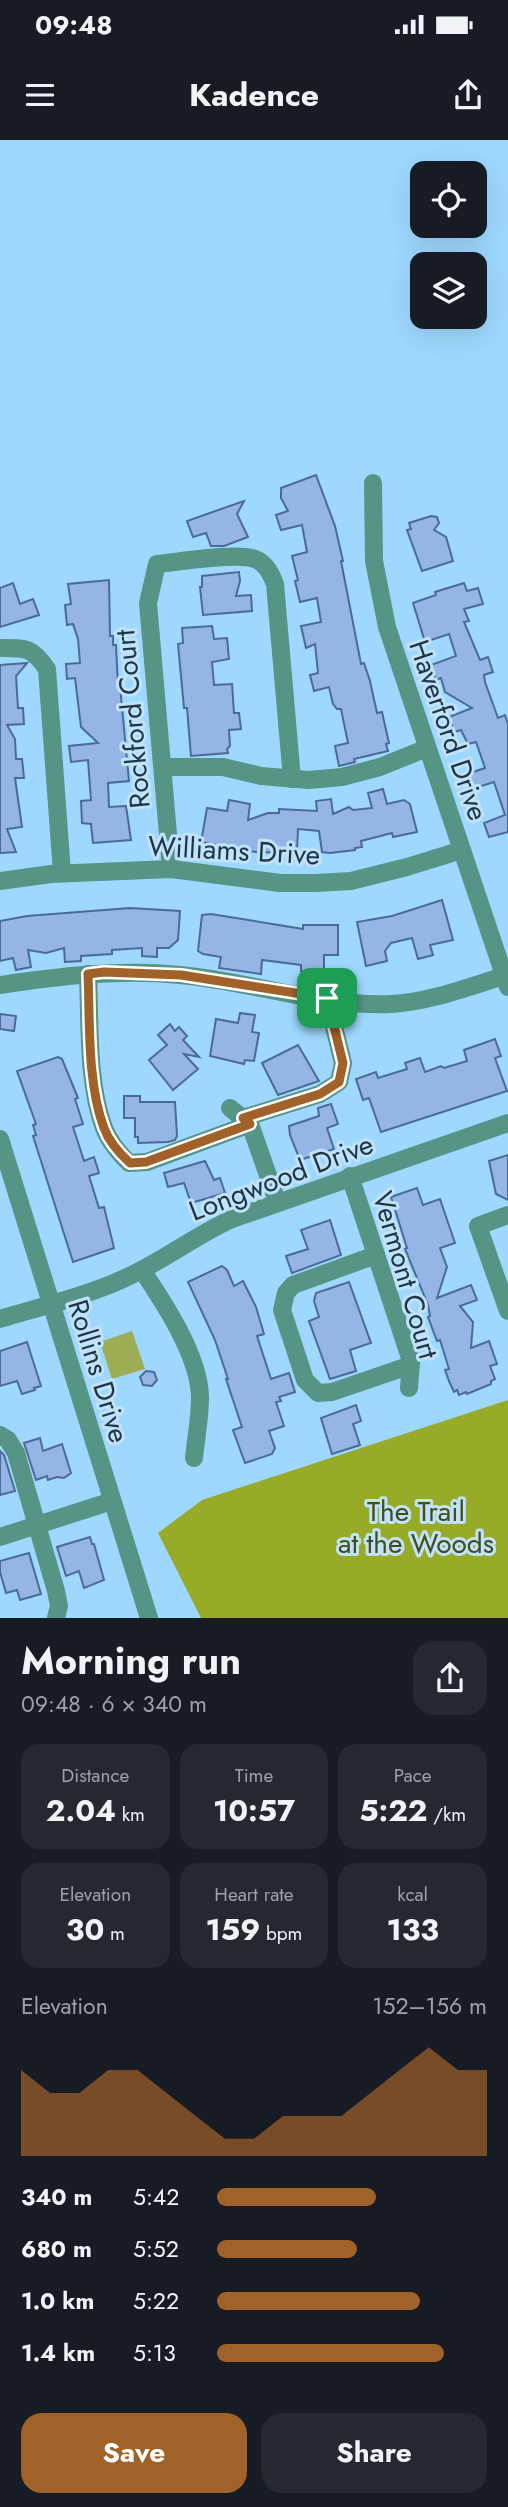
<!DOCTYPE html>
<meta charset="utf-8">
<style>
:root{--surface:#171b24;--page:#242831;--text:#f1f3f6;--muted:#9ea1a6;--accent:#a1622a}
body{margin:0;font-family:Jost,sans-serif;background:var(--page);color:var(--text);height:100vh;display:flex;flex-direction:column;font-size:26px;white-space:nowrap}
*{box-sizing:border-box;margin:0}
p{font-size:23px;color:var(--muted)}
.icon{flex:none;width:38px;height:38px;fill:none;stroke:currentColor;stroke-width:2;stroke-linecap:round;stroke-linejoin:round}
.map{position:relative;height:1478px;overflow:hidden}
.sheet{display:flex;flex-direction:column;background:var(--surface);flex:1}
.sheet>*{flex:none}
.fabs{position:absolute;left:410px;top:21px;display:grid;gap:14px}
.fabs a{display:grid;place-items:center;width:77px;height:77px;border-radius:14px;background:var(--surface);box-shadow:0 7px 28px #0002;font-size:35px}
.pin{position:absolute;display:grid;place-items:center;width:60px;height:60px;color:#fff;margin:-30px;border-radius:14px;box-shadow:0 4px 10px #0006}
.round{display:grid;place-items:center;flex:none;width:74px;height:74px;border-radius:21px;background:var(--page)}
.summary{display:flex;align-items:center;justify-content:space-between;height:119px;padding:0 21px}
h1{font-size:38px;font-weight:700;line-height:52px}
.stats{display:grid;grid-template-columns:repeat(3,1fr);gap:10px;height:119px;padding:7px 21px}
.stats div{display:grid;align-content:center;border-radius:18px;background:var(--page);text-align:center}
.stats b{font-size:30px;font-weight:700}
.stats small{font-size:19px;font-weight:400}
.stats p{font-size:19px}
.chart{height:196px;padding:14px 21px}
.chart p{display:flex;justify-content:space-between}
.chart svg{width:100%;height:126px;margin-top:7px;fill:var(--accent);opacity:.7}
.action{display:flex;gap:14px;margin-top:auto;padding:14px 21px}
.action a{flex:1;height:80px;border-radius:21px;background:var(--accent);color:#fff;font-size:28px;font-weight:700;line-height:80px;text-align:center}
.action a+a{background:var(--page);color:var(--text)}
ul{padding:0 21px;list-style:none;font-size:23px}
li{display:grid;grid-template-columns:112px 84px 1fr;align-items:center;height:52px}
li i{height:18px;border-radius:9px;background:var(--accent)}
.status{display:flex;justify-content:space-between;align-items:center;height:49px;padding:0 35px;background:var(--surface);direction:ltr}
.status svg{height:19px;fill:currentColor}
header{display:flex;justify-content:space-between;align-items:center;height:91px;padding:0 21px;background:var(--surface);font-size:32px;font-weight:700}
.map>svg:first-child{display:block}
</style>
<div class="status"><b>09:48</b><svg viewBox="0 0 49 12"><path d="M0 12V9h3v3zM5 12V6h3v6zM10 12V3h3v9zM15 12V0h3v12zM26 1h20v11H26zM47 4h2v5h-2z"/></svg></div>
<header><svg class="icon" aria-label="menu" viewBox="0 0 24 24"><path d="M4 6h16M4 12h16M4 18h16"/></svg>Kadence<svg class="icon" aria-label="share" viewBox="0 0 24 24"><path d="M12 15V3M7 8l5-5 5 5M5 13v7h14v-7"/></svg></header>
<div class="map">
<svg width="508" height="1478" viewBox="0 0 508 1478">
<rect width="100%" height="100%" fill="#9ed8ff"/>
<!-- green -->
<polygon fill="#9cad54" points="132,1191 145,1229 112,1239 100,1202"/>
<!-- forest -->
<polygon fill="#97ab28" points="508,1260 508,1478 201,1478 158,1393 202,1360"/>
<!-- building -->
<g fill="#94b5e6" stroke="#4c6a97" stroke-width="2">
<polygon points="316,335 335,386 343,421 341,421 361,524 364,523 370,541 377,573 382,572 389,603 386,604 388,611 354,619 355,622 339,626 335,606 348,603 341,569 337,569 333,564 329,547 314,551 310,535 318,533 315,504 306,508 301,486 321,482 317,458 300,462 295,441 298,440 292,416 307,412 302,385 281,390 276,375 288,371 281,358 281,348"/>
<polygon points="244,361 237,374 248,397 224,406 211,406 206,393 193,397 187,381"/>
<polygon points="431,376 437,377 439,383 434,390 446,397 453,421 422,431 407,390 411,389 409,383"/>
<polygon points="239,432 240,441 236,456 251,455 252,471 203,475 200,447 202,447 202,436"/>
<polygon points="109,440 110,496 113,496 113,505 116,505 118,546 120,546 129,641 108,643 109,667 126,666 131,700 93,703 91,684 82,683 81,661 91,660 88,620 71,622 69,606 98,603 81,587 75,538 67,539 66,524 80,523 78,499 73,484 67,485 65,465 71,464 68,444"/>
<polygon points="13,443 20,464 33,459 39,475 0,487 0,448"/>
<polygon points="464,443 467,451 478,448 483,464 464,469 469,481 464,482 480,520 488,517 493,532 484,535 485,542 498,578 505,575 508,584 508,692 489,697 484,683 505,675 494,642 472,649 467,634 485,628 476,602 468,604 461,590 454,592 449,577 472,568 445,552 441,538 436,540 431,525 456,516 449,494 425,502 413,463 436,455 435,452"/>
<polygon points="212,486 214,499 227,498 229,519 212,522 214,545 232,544 234,573 239,573 241,589 229,590 230,606 227,609 228,613 191,616 187,568 184,568 178,504 183,503 182,488"/>
<polygon points="27,523 16,536 18,568 23,568 24,584 7,585 15,599 16,619 22,619 24,638 15,638 22,687 7,689 16,712 0,713 0,525"/>
<polygon points="383,649 387,664 404,660 410,664 417,692 393,697 392,693 361,701 362,707 355,708 355,710 330,713 322,712 319,691 298,689 297,711 293,710 293,713 256,712 201,702 207,668 227,671 229,660 250,664 248,680 268,673 279,673 279,669 317,671 316,661 331,659 333,674 349,667 353,670 372,668 368,653"/>
<polygon points="442,760 453,800 430,805 433,815 418,819 412,798 391,803 385,811 387,821 366,826 357,782 392,776"/>
<polygon points="130,768 180,771 178,800 169,808 157,808 157,817 142,816 142,808 112,810 112,814 81,816 81,821 65,822 64,808 46,813 28,810 31,827 16,830 13,818 0,821 0,781 27,776"/>
<polygon points="211,774 303,789 303,785 338,785 338,815 324,815 324,833 301,831 301,825 262,820 261,834 219,828 221,817 203,814 198,811 202,775"/>
<polygon points="240,873 255,875 252,892 259,893 254,921 245,920 244,924 210,916 216,879 238,883"/>
<polygon points="0,874 16,876 14,891 0,889"/>
<polygon points="170,884 175,891 179,887 187,896 183,900 199,917 184,914 198,929 173,950 149,920 167,905 158,895"/>
<polygon points="495,899 501,916 495,918 507,951 381,992 369,958 363,960 356,939 376,932 378,938 407,929 405,923 420,918 425,932 441,926 444,928 467,921 464,910"/>
<polygon points="298,905 319,941 278,955 262,923"/>
<polygon points="58,917 62,919 78,958 75,959 83,984 73,987 84,1021 94,1017 99,1033 89,1036 99,1068 104,1067 114,1108 73,1122 33,996 36,995 33,985 36,984 17,931"/>
<polygon points="124,956 140,956 140,962 175,962 177,996 175,1000 168,1002 138,1003 138,997 135,997 135,978 124,978"/>
<polygon points="331,964 338,984 327,988 334,1009 300,1020 290,995 289,986 319,976 318,968"/>
<polygon points="508,1015 508,1060 496,1054 489,1021"/>
<polygon points="205,1021 214,1040 220,1038 225,1053 191,1063 184,1043 168,1047 164,1033"/>
<polygon points="417,1048 423,1065 440,1059 455,1103 440,1108 447,1127 437,1158 471,1145 477,1160 460,1166 473,1182 471,1208 489,1201 497,1224 490,1226 495,1239 491,1241 491,1244 467,1254 466,1252 459,1255 457,1250 454,1252 449,1241 445,1230 449,1229 440,1200 437,1201 428,1177 430,1176 428,1165 405,1109 407,1108 391,1057"/>
<polygon points="330,1080 341,1115 292,1133 286,1116 308,1109 301,1090"/>
<polygon points="222,1126 227,1130 234,1146 243,1141 256,1167 264,1194 257,1196 271,1239 289,1233 295,1252 279,1257 281,1261 276,1262 284,1286 269,1291 275,1308 272,1314 245,1323 233,1290 242,1287 226,1239 228,1239 215,1200 188,1142"/>
<polygon points="349,1142 371,1203 350,1210 356,1231 330,1239 309,1181 319,1177 314,1161 316,1153"/>
<polygon points="27,1202 41,1246 34,1248 35,1250 22,1254 17,1241 0,1246 0,1211"/>
<polygon points="146,1231 154,1232 157,1240 152,1246 143,1245 140,1237"/>
<polygon points="356,1265 361,1281 353,1284 360,1305 332,1314 321,1278"/>
<polygon points="40,1298 43,1311 62,1304 71,1333 64,1338 57,1337 48,1340 47,1336 36,1340 24,1303"/>
<polygon points="0,1311 4,1315 15,1351 0,1355"/>
<polygon points="90,1397 92,1404 94,1404 104,1440 84,1448 79,1431 66,1436 57,1407"/>
<polygon points="29,1413 41,1454 20,1460 17,1450 6,1453 0,1432 0,1421"/>
</g>
<g fill="none" stroke-linecap="round" stroke-linejoin="round">
<!-- minor -->
<g stroke="#569486" stroke-width="18">
<polyline points="373,343 374,421 387,487 508,847"/>
<path d="M 0,508 C 26,508 32,507 47,529 L 62,733"/>
<polyline points="163,627 223,627 261,636 309,640 342,637 380,627 427,608"/>
<path d="M 171,729 L 148,463 L 157,424 C 179,422 236,412 255,419 C 266,423 271,434 275,444 L 292,639"/>
<polyline points="0,741 51,734 171,729 280,743 316,743 351,741 407,727 462,710"/>
<path d="M 88,834 C 90,881 87,943 104,988 C 109,1002 119,1013 129,1023 L 147,1022 L 250,984"/>
<path d="M 0,845 C 60,836 119,829 180,835 C 248,841 322,867 391,864 C 429,862 468,847 504,836"/>
<polyline points="230,968 250,984 277,1061"/>
<polyline points="243,978 320,954 339,942 343,923 327,858"/>
<polyline points="0,999 149,1478"/>
<polyline points="350,1036 411,1221 409,1248"/>
<polyline points="508,1075 478,1086 508,1171"/>
<polyline points="376,1115 293,1145 286,1153 282,1170 305,1240 318,1253 332,1252 411,1225"/>
<path d="M 142,1130 C 164,1163 200,1217 200,1258 C 200,1278 196,1298 194,1318"/>
<path d="M 0,1179 C 40,1167 86,1156 123,1139 C 162,1122 194,1096 232,1079 L 508,983"/>
<polyline points="0,1295 8,1300 16,1313 56,1451 59,1466 56,1478"/>
<polyline points="0,1397 112,1361"/>
</g>
</g>
<g fill="none" stroke-linecap="round" stroke-linejoin="round">
<defs>
<path id="route" d="M 104,832 L 181,835 L 327,858 L 343,923 L 339,942 L 320,954 L 243,978 L 250,984 L 146,1022 L 130,1023 C 119,1013 109,1002 104,988 C 87,943 90,881 88,834 Z"/>
</defs>
<!-- route casing -->
<use href="#route" stroke="#fff" stroke-width="14"/>
<!-- route -->
<use href="#route" stroke="#a1622a" stroke-width="9"/>
</g>
<g text-anchor="middle" stroke-width="6" stroke-linejoin="round" paint-order="stroke">
<!-- street labels -->
<g font-size="28" fill="#1d3544" stroke="#c0e2fa">
<text transform="translate(132 579) rotate(-95)" y="10">Rockford Court</text>
<text transform="translate(449 590) rotate(71)" y="10">Haverford Drive</text>
<text transform="translate(234 710) rotate(3)" y="10">Williams Drive</text>
<text transform="translate(281 1037) rotate(-21)" y="10">Longwood Drive</text>
<text transform="translate(406 1135) rotate(74)" y="10">Vermont Court</text>
<text transform="translate(99 1231) rotate(73)" y="10">Rollins Drive</text>
</g>
<!-- park labels -->
<g font-size="28" fill="#434c1b" stroke="#c0e2fa">
<text x="416" y="1381">The Trail<tspan x="416" dy="32">at the Woods</tspan></text>
</g>
</g>
</svg>
<div class="fabs">
<a><svg class="icon" aria-label="locate" viewBox="0 0 24 24"><circle cx="12" cy="12" r="6"/><path d="M12 2v4M12 18v4M2 12h4M18 12h4"/></svg></a>
<a><svg class="icon" aria-label="layers" viewBox="0 0 24 24"><path d="M12 4l9 5-9 5-9-5zM3 14l9 5 9-5"/></svg></a>
</div>
<div class="pin" style="left:327px;top:858px;background:#1e9e55"><svg class="icon" aria-label="arrive" viewBox="0 0 24 24"><path d="M6 21V4h12l-3 4 3 4H6"/></svg></div>
</div>
<section class="sheet">
<div class="summary"><div><h1>Morning run</h1><p>09:48 · 6 × 340 m</p></div><a class="round"><svg class="icon" aria-label="share" viewBox="0 0 24 24"><path d="M12 15V3M7 8l5-5 5 5M5 13v7h14v-7"/></svg></a></div>
<div class="stats">
<div><p>Distance</p><b>2.04<small> km</small></b></div>
<div><p>Time</p><b>10:57</b></div>
<div><p>Pace</p><b>5:22<small> /km</small></b></div>
</div>
<div class="stats">
<div><p>Elevation</p><b>30<small> m</small></b></div>
<div><p>Heart rate</p><b>159<small> bpm</small></b></div>
<div><p>kcal</p><b>133</b></div>
</div>
<div class="chart"><p><span>Elevation</span>152–156 m</p>
<svg viewBox="0 0 160 44" preserveAspectRatio="none"><path d="M0 44V14L10 22L20 22L30 14L40 14L50 22L60 30L70 38L80 38L90 30L100 30L110 30L120 22L130 14L140 6L150 14L160 14V44z"/></svg>
</div>
<ul>
<li><b>340 m</b>5:42<i style="width:59%"></i></li>
<li><b>680 m</b>5:52<i style="width:52%"></i></li>
<li><b>1.0 km</b>5:22<i style="width:75%"></i></li>
<li><b>1.4 km</b>5:13<i style="width:84%"></i></li>
</ul>
<div class="action"><a>Save</a><a>Share</a></div>
</section>
